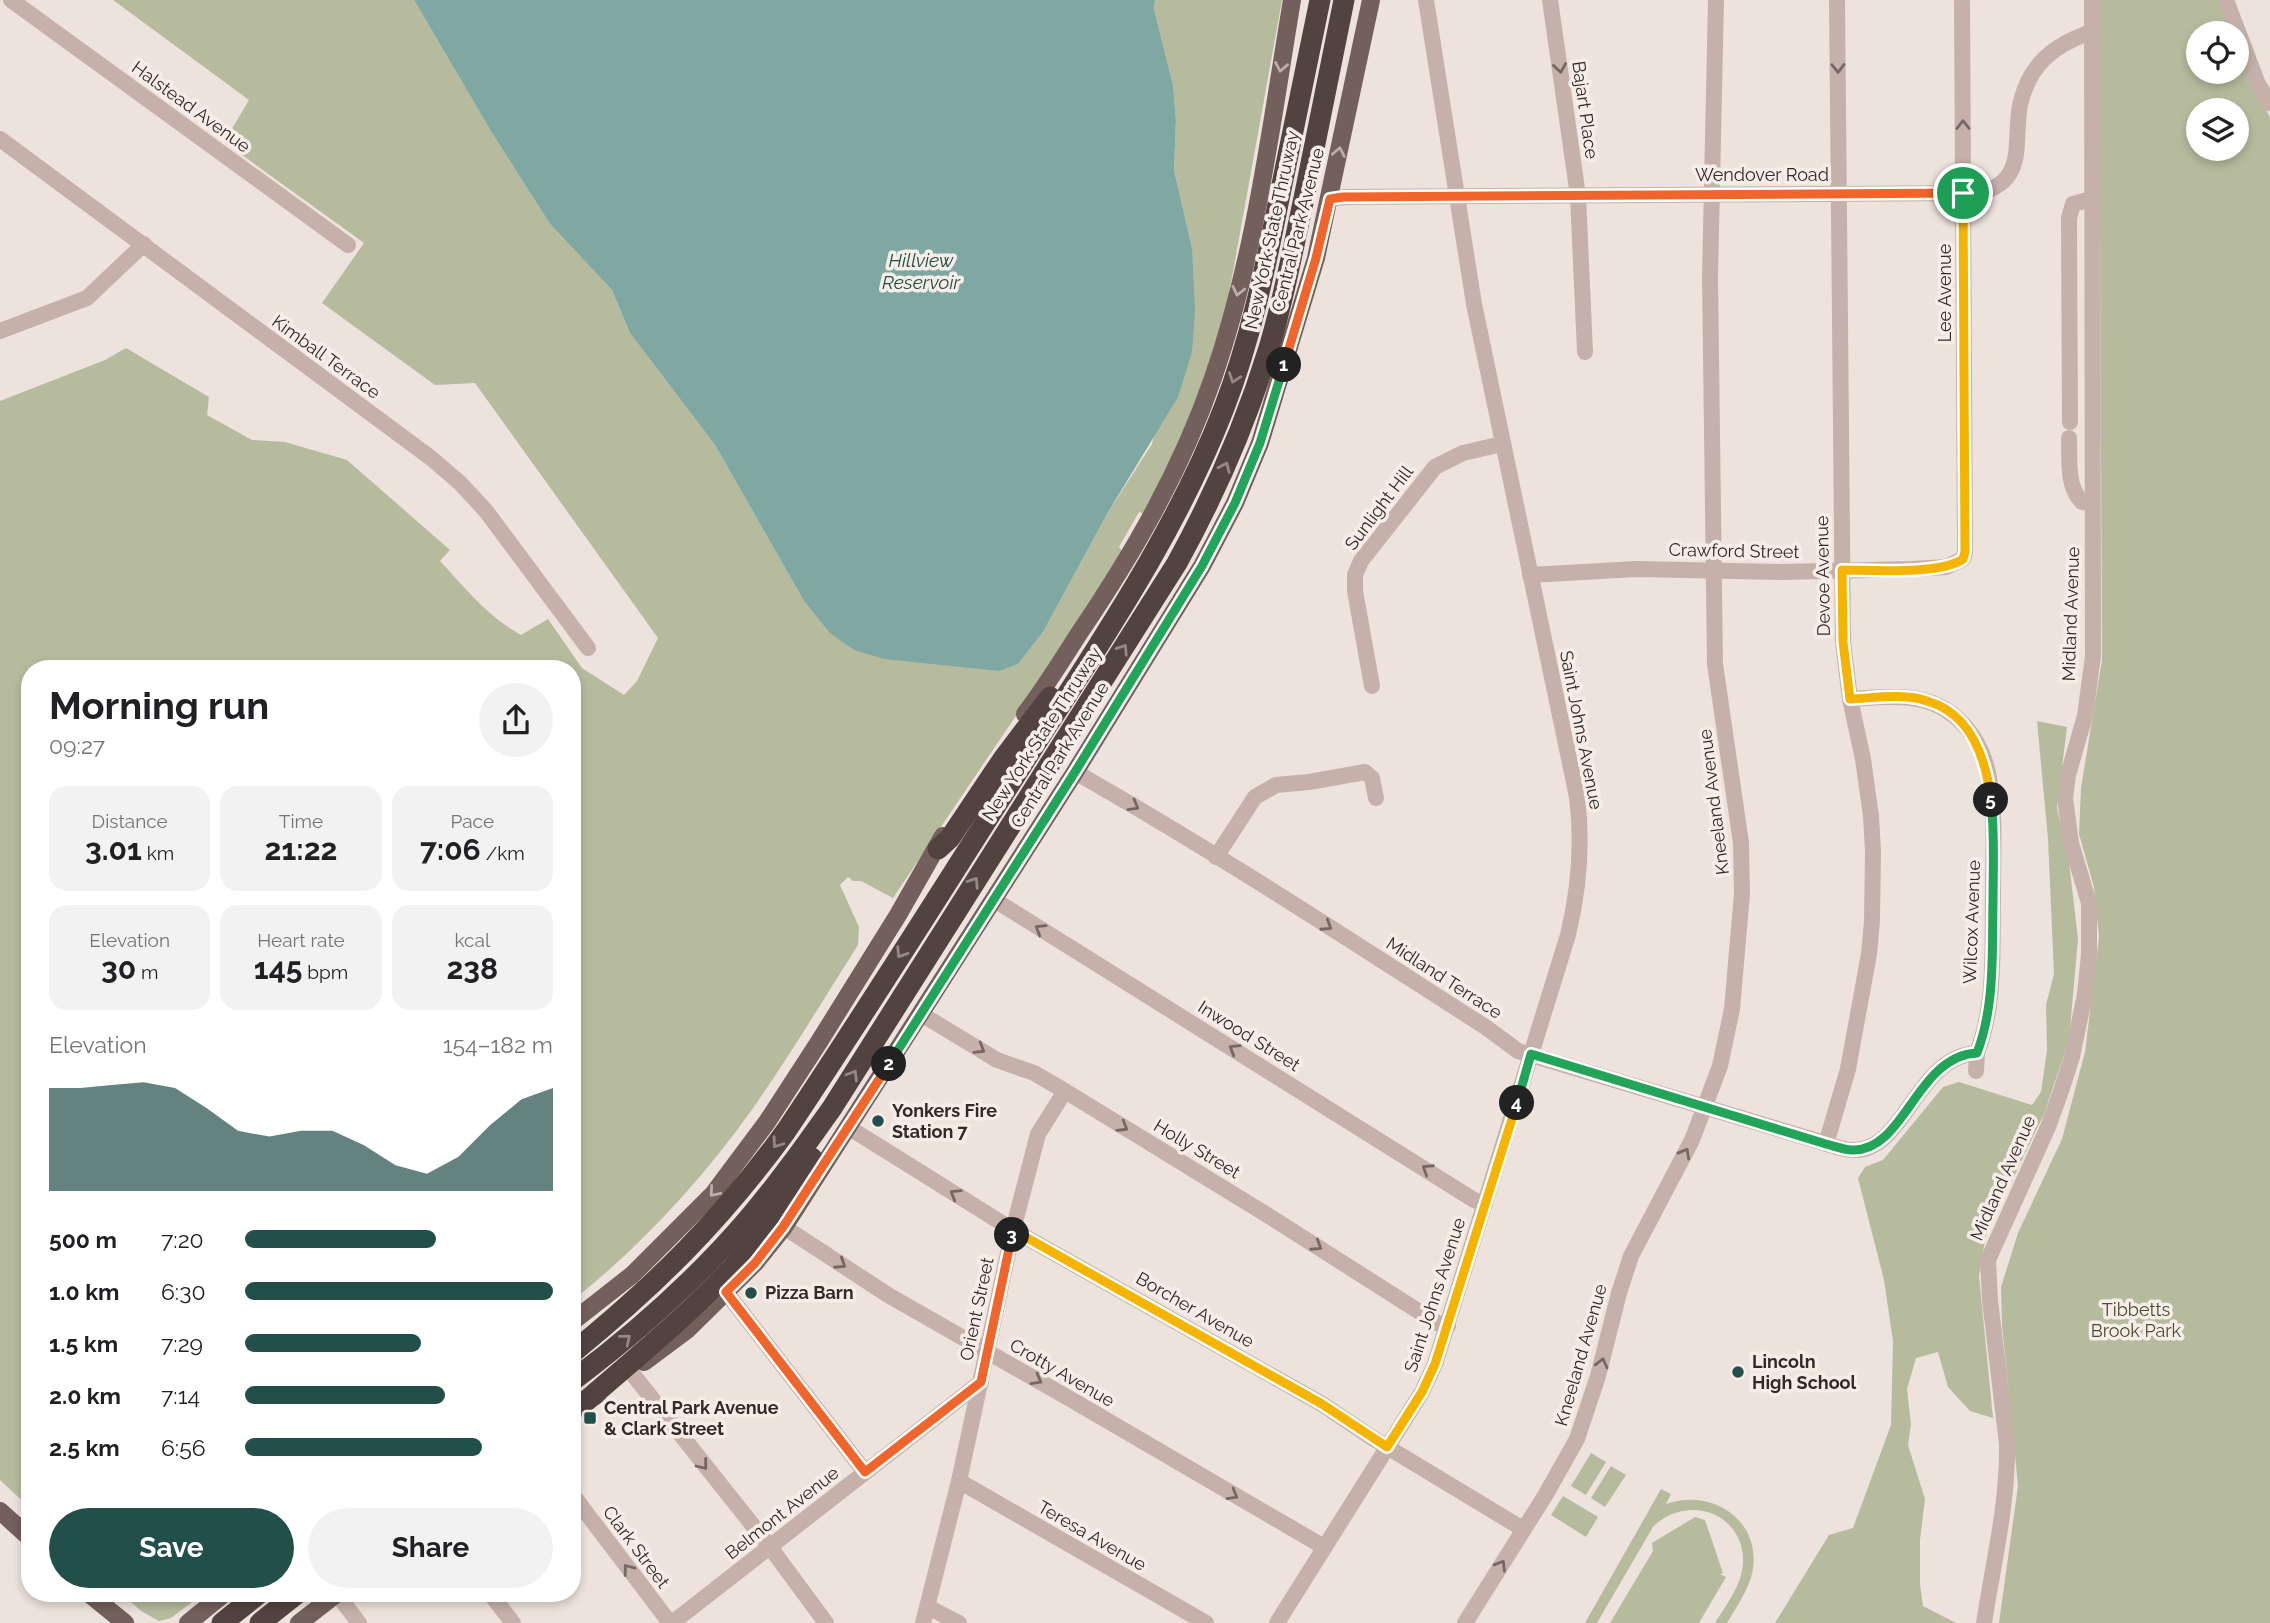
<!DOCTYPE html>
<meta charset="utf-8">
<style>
:root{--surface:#fff;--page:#f2f2f2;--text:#202124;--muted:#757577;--accent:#234f4b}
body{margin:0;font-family:Raleway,sans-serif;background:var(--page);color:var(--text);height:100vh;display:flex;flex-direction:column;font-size:26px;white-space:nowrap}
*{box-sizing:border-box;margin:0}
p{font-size:23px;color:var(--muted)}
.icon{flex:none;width:38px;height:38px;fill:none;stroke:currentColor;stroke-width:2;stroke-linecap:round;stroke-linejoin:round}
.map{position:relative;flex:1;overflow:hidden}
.drawer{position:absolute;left:21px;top:660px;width:560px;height:942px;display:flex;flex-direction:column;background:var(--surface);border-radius:28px;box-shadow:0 4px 10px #0003}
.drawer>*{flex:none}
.tools{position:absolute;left:2186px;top:21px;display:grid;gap:14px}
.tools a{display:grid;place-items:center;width:63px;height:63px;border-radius:50%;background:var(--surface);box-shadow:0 4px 10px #0003;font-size:35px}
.pin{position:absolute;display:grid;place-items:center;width:60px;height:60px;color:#fff;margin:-30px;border:4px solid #fff;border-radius:50%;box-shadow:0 2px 7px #0007}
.km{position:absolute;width:35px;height:35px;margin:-18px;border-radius:50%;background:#222;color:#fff;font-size:19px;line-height:35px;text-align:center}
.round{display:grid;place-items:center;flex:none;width:74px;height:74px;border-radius:37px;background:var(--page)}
.overview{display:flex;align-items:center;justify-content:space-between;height:119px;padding:0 28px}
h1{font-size:38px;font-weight:700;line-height:52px}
.metrics{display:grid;grid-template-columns:repeat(3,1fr);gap:10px;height:119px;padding:7px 28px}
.metrics div{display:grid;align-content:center;border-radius:18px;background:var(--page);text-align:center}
.metrics b{font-size:30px;font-weight:700}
.metrics small{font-size:19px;font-weight:400}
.metrics p{font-size:19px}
.chart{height:196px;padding:14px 28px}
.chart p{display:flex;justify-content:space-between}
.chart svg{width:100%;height:126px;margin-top:7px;fill:var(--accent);opacity:.7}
.button{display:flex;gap:14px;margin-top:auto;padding:14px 28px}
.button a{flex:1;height:80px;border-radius:42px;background:var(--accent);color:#fff;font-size:28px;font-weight:700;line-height:80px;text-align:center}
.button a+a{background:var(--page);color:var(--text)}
ul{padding:0 28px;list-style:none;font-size:23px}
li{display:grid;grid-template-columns:112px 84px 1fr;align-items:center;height:52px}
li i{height:18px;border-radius:9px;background:var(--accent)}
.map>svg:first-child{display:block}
</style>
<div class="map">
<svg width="2270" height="1623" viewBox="0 0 2270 1623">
<rect width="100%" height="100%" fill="#eee3dc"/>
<!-- green -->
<g fill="#b6bb9e" fill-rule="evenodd">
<path d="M 113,0 L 414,0 L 492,133 L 550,224 L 612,290 L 630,333 L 715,445 L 804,601 L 830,632 L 854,650 L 1018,664 L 1043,632 L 1107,514 L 1152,444 L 1192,248 L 1174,170 L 1176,120 L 1173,85 L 1154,9 L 1155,0 L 1282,0 L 1227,305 L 1210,375 L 1148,515 L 1139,512 L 1119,547 L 1125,554 L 893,898 L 861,881 L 853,881 L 848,877 L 840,885 L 859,927 L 858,945 C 823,1000 789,1057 751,1111 C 701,1181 640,1247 572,1301 L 572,668 L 30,668 L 30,1508 L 0,1480 L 0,401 L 105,360 L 126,348 L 209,397 L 207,415 L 252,440 L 285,442 L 347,460 L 450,550 L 440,561 C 466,589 487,616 521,635 L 548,619 L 582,668 L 624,695 L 637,681 L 658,638 L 475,383 L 435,385 L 322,303 L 364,243 L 224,142 L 249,100 Z"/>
<path d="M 2099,0 L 2221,0 L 2235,33 L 2198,33 L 2198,72 L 2236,72 L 2237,38 L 2270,118 L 2270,1623 L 1999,1623 L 2018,1486 L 2002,1326 L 2001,1287 L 2018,1233 L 2062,1139 L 2085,1052 L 2099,937 L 2094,887 L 2079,834 L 2081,788 L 2102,660 ZM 2198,110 L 2236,110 L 2236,149 L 2198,149 Z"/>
<polygon points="2037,721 2067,727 2057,808 2069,862 2078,939 2069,1040 2044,1114 1986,1235 1979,1276 1993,1418 1970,1411 1948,1387 1938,1352 1916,1358 1907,1389 1911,1424 1908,1445 1925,1499 1920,1540 1920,1584 1923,1606 1956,1623 1775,1623 1829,1535 1853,1528 1891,1425 1893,1341 1884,1280 1858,1178 1865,1167 1883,1160 1943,1087 1959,1082 2032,1105 2041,1092 2047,1050 2046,1005 2054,974 2048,839"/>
<polygon points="1591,1453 1606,1462 1586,1495 1571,1486"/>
<polygon points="1611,1466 1626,1475 1605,1507 1591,1498"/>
<path d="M 1661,1489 L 1671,1494 L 1666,1504 C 1710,1488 1760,1518 1753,1569 C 1750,1588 1737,1606 1727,1623 L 1715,1623 C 1726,1605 1742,1585 1743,1563 C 1745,1513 1687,1493 1653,1527 L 1597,1623 L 1585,1623 Z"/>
<polygon points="1563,1496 1598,1517 1586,1537 1551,1515"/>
<polygon points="1695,1517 1705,1520 1723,1573 1720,1574 1726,1577 1699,1623 1610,1623 1653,1551 1652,1543"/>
<polygon points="121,1593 204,1593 171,1618 159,1621 141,1611"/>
</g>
<!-- water -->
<polygon fill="#7fa8a2" points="414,0 1155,0 1154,9 1173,85 1176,120 1174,170 1192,248 1195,311 1192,352 1178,397 1107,514 1043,632 1018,664 999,671 884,659 854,650 830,633 804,601 715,445 630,333 612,290 550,224 492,133"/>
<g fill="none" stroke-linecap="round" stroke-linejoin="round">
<!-- minor -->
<g stroke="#c5b1a9" stroke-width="16">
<polyline points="11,0 348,245"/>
<polyline points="1550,0 1578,196 1585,352"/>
<polyline points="2226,0 2258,84 2270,103"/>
<polyline points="0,139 431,458 460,483 486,511 588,648"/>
<path d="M 1330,199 L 1345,197 L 1979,193 C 2028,181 2013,142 2020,105 C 2029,64 2054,45 2091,32"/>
<polyline points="0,331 87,298 144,244"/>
<polyline points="2070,422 2069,218 2073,204 2091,199"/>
<path d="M 2069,438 C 2070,460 2066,486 2082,502 L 2092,503"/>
<polyline points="1530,575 1636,569 1781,572 1912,569 1946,567 1963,559 1965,552 1962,0"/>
<polyline points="1372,686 1355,591 1355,575 1361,561 1435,467 1463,453 1502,444"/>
<path d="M 1075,772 C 1216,852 1351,941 1487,1028 L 1518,1051 L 1821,1142 C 1831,1145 1843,1150 1853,1150 C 1905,1152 1916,1056 1977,1053 C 1996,1004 1992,947 1993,895 C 1993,855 1996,812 1988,773 C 1983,750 1971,729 1953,715 C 1924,691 1885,697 1850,699"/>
<polyline points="1216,857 1255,797 1276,785 1309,782 1365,772 1372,778 1376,798"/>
<polyline points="993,899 1474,1200 1485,1204"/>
<polyline points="921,1014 997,1060 1034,1073 1065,1091 1272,1218 1437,1323 1448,1326"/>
<polyline points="1976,1071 1977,1053"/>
<polyline points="848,1127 1013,1230 1322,1404 1374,1439 1523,1529"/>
<polyline points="1826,1144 1848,1069 1869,954 1872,921 1873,851 1871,816 1863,759 1850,699 1843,642 1837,0"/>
<polyline points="784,1227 888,1295 1072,1400 1324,1547"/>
<polyline points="726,1292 865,1472"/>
<polyline points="631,1372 770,1547 826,1623"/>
<polyline points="959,1481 1206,1623"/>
<polyline points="572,1494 670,1623"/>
<polyline points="489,1592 513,1623"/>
<polyline points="337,1594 359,1623"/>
<polyline points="928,1607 959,1623"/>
<polyline points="672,1623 981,1382"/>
<polyline points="923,1623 959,1481 1013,1230 1038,1134 1065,1091"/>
<path d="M 1277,1623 L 1422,1392 L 1435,1364 L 1568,935 C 1579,889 1583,844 1577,797 L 1474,304 L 1426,0"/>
<polyline points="1465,1623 1546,1494 1577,1439 1598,1376 1619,1293 1631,1256 1692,1140 1720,1066 1732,1009 1742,894 1741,843 1715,664 1710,277 1716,0"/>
<path d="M 1984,1623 C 1993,1564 2008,1504 2007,1444 L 1990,1300 L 1988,1260 L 2048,1127 L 2061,1091 L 2072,1057 L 2085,994 L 2089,954 L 2089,903 L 2071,843 L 2065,798 L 2068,775 L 2085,716 L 2093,656 L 2092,0"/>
</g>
<!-- major -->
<g stroke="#735f5b" stroke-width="18">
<path d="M 1025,714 C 1044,689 1061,662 1078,635 C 1133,554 1181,471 1213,378 C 1255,257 1271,126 1292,0"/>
<polyline points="572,1322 632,1275 714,1193 767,1122 819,1042 898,915 943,836"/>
<polyline points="644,1362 687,1330 755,1263 784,1227 1075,772 1202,566 1235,503 1260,443 1316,258 1371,0"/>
<polyline points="572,1412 598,1394"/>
<polyline points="0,1511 30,1538"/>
<polyline points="87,1592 125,1623"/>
<polyline points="188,1623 226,1592"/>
<polyline points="299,1623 339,1592"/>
</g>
<!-- highway -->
<g stroke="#534340" stroke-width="21">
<polyline points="938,849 950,838 1003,759 1050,697"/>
<path d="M 572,1353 C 657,1284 722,1219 786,1131 C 868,1009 945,885 1024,762 C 1097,647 1175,535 1224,408 C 1250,341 1265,270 1279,199 C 1293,133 1306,66 1320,0"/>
<path d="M 572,1381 C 636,1333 696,1280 748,1219 C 778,1184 805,1146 832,1108 L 1177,563 C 1215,494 1246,423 1269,348 C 1284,299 1293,248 1304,198 C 1317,132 1331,66 1344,0"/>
<path d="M 586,1401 C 647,1348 711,1297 761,1234 C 780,1210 796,1183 812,1158"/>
<polyline points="222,1623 261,1592"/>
<polyline points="260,1623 299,1592"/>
</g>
</g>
<!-- one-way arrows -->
<defs><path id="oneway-chevron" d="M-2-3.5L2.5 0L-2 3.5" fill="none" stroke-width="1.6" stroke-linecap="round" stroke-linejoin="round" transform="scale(1.75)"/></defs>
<g stroke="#bcada9">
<use href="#oneway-chevron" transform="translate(1281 67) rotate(100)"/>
<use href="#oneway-chevron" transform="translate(1339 152) rotate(-79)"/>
<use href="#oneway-chevron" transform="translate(1238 291) rotate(103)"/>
<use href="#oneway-chevron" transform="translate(714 1192) rotate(131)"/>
</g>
<g stroke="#756762">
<use href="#oneway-chevron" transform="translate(1560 68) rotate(82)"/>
<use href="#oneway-chevron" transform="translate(1838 68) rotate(89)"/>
<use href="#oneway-chevron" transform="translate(1963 125) rotate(-90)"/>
<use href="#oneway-chevron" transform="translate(1134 806) rotate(30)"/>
<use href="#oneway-chevron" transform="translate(1327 926) rotate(33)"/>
<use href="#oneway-chevron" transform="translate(1040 929) rotate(-148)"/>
<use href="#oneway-chevron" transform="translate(980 1049) rotate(31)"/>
<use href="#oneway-chevron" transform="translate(1234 1049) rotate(-148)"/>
<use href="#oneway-chevron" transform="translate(1123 1127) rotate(31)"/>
<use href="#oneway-chevron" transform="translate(1685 1153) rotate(-61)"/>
<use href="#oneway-chevron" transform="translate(1427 1169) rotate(-147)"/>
<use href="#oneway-chevron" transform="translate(955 1194) rotate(-148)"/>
<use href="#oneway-chevron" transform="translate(1317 1246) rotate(33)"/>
<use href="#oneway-chevron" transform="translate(841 1264) rotate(33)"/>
<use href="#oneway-chevron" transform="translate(1602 1363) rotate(-76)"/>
<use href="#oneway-chevron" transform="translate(1037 1380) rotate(30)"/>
<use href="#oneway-chevron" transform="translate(703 1465) rotate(52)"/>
<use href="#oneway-chevron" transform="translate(1233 1495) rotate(30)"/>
<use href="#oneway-chevron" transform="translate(1501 1565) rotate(-59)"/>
<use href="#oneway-chevron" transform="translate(628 1569) rotate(-127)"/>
</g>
<g stroke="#958783">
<use href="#oneway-chevron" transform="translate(1234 378) rotate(109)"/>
<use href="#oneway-chevron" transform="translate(1225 467) rotate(-66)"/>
<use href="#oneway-chevron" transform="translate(1123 649) rotate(-57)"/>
<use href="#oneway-chevron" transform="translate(974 882) rotate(-57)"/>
<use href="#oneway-chevron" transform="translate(901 953) rotate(123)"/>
<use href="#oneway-chevron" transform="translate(853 1075) rotate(-58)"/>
<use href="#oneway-chevron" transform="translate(777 1143) rotate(126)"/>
<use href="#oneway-chevron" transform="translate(626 1339) rotate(-39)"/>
</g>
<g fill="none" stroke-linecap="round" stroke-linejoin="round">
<defs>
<polyline id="split-1" points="1284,365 1316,258 1330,199 1343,197 1963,193"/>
<polyline id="split-2" points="889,1064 1075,772 1202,566 1235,503 1260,443 1284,365"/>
<polyline id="split-3" points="889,1064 783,1227 755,1263 726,1292 865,1472 981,1382 1012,1235"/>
<polyline id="split-4" points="1012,1235 1013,1230 1322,1404 1387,1447 1422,1392 1435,1364 1517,1103"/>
<path id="split-5" d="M 1517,1103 L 1531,1054 L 1826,1144 C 1834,1146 1844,1150 1852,1150 C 1905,1152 1916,1056 1977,1053 C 1995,1006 1992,953 1993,903 C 1993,869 1995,834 1991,800"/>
<path id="split-6" d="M 1963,193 L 1965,552 L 1963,559 C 1941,575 1870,570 1842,570 L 1843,642 L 1850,699 C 1875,698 1903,693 1927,701 C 1972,714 1986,759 1991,800"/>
</defs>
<!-- split-1 casing -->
<use href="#split-1" stroke="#fff" stroke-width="14"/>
<!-- split-2 casing -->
<use href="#split-2" stroke="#fff" stroke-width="14"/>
<!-- split-3 casing -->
<use href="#split-3" stroke="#fff" stroke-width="14"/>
<!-- split-4 casing -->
<use href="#split-4" stroke="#fff" stroke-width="14"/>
<!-- split-5 casing -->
<use href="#split-5" stroke="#fff" stroke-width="14"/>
<!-- split-6 casing -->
<use href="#split-6" stroke="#fff" stroke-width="14"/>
<!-- split-1 -->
<use href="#split-1" stroke="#f0652b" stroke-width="9"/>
<!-- split-2 -->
<use href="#split-2" stroke="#22a559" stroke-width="9"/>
<!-- split-3 -->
<use href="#split-3" stroke="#f0652b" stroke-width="9"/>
<!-- split-4 -->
<use href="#split-4" stroke="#f5b400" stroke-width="9"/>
<!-- split-5 -->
<use href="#split-5" stroke="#22a559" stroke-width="9"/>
<!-- split-6 -->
<use href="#split-6" stroke="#f5b400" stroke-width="9"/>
</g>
<!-- markers -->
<g fill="#234f4b" stroke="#f7ede8" stroke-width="2.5">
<circle cx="878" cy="1121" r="7"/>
<circle cx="751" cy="1293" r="7"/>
<circle cx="1738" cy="1372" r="7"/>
<rect x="583" y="1411" width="14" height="14" rx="3.5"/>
</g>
<g text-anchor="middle" stroke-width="7" stroke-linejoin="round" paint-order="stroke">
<!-- street labels -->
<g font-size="18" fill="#332a28" stroke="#f7ede8">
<text transform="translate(191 107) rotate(36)" y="6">Halstead Avenue</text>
<text transform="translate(1585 110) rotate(82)" y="6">Bajart Place</text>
<text x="1762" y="181">Wendover Road</text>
<text transform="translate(1272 230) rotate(-78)" y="6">New York State Thruway</text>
<text transform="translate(1298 230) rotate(-76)" y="6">Central Park Avenue</text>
<text transform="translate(1945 293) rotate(-90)" y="6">Lee Avenue</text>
<text transform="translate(326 357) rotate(36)" y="6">Kimball Terrace</text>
<text transform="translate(1379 508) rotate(-53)" y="6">Sunlight Hill</text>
<text transform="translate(1734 551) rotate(1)" y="6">Crawford Street</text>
<text transform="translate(1823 576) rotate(-91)" y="6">Devoe Avenue</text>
<text transform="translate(2071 614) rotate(-88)" y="6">Midland Avenue</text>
<text transform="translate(1581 730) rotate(79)" y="6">Saint Johns Avenue</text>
<text transform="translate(1042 734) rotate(-57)" y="6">New York State Thruway</text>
<text transform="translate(1060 755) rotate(-58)" y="6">Central Park Avenue</text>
<text transform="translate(1714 802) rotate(-97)" y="6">Kneeland Avenue</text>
<text transform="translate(1972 922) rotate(-88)" y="6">Wilcox Avenue</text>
<text transform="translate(1444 978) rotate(33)" y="6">Midland Terrace</text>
<text transform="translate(1249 1036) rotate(32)" y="6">Inwood Street</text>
<text transform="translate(1197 1149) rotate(31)" y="6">Holly Street</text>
<text transform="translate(2003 1178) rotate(-66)" y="6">Midland Avenue</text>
<text transform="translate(1435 1295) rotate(-72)" y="6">Saint Johns Avenue</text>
<text transform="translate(977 1309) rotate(-78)" y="6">Orient Street</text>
<text transform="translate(1195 1310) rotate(30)" y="6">Borcher Avenue</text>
<text transform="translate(1581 1355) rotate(-74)" y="6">Kneeland Avenue</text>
<text transform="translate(1062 1373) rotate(30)" y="6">Crotty Avenue</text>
<text transform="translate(782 1513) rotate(-38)" y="6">Belmont Avenue</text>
<text transform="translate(1092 1536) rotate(30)" y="6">Teresa Avenue</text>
<text transform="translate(636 1547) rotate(53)" y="6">Clark Street</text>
</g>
<!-- poi labels -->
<g font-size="18" font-weight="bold" fill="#332a28" stroke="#f7ede8" text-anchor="start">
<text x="892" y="1117">Yonkers Fire<tspan x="892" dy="21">Station 7</tspan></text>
<text x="765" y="1299">Pizza Barn</text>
<text x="1752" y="1368">Lincoln<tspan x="1752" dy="21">High School</tspan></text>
<text x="604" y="1414">Central Park Avenue<tspan x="604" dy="21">&amp; Clark Street</tspan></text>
</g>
<!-- park labels -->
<g font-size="18" fill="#484e2f" stroke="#f7ede8">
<text x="2136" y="1316">Tibbetts<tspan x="2136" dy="21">Brook Park</tspan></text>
</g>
<!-- water labels -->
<g font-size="19" font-style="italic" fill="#234f4b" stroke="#f7ede8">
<text x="921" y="267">Hillview<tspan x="921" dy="22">Reservoir</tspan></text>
</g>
</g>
</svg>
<div class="tools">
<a><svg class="icon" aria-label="locate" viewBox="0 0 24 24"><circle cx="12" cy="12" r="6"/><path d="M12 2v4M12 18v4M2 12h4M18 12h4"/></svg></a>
<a><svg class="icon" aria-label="layers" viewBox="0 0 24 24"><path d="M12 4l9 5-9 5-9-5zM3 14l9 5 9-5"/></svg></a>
</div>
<div class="pin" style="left:1963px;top:193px;background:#1e9e55"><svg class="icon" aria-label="arrive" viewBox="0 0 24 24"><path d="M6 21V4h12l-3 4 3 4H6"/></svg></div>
<b class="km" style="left:1284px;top:365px">1</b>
<b class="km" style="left:889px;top:1064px">2</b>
<b class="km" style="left:1012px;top:1235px">3</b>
<b class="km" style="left:1517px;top:1103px">4</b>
<b class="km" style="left:1991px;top:800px">5</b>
<section class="drawer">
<div class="overview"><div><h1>Morning run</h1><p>09:27</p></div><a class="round"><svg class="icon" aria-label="share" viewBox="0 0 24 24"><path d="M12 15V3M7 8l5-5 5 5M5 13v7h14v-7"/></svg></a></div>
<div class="metrics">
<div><p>Distance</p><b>3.01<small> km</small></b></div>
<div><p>Time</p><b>21:22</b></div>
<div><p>Pace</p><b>7:06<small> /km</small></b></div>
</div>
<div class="metrics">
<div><p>Elevation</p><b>30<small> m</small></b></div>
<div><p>Heart rate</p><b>145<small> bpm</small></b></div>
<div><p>kcal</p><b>238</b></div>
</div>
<div class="chart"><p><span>Elevation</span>154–182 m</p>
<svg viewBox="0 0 160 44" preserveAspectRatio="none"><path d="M0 44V8L10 8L20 7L30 6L40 8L50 15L60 23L70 25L80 23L90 23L100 28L110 35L120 38L130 32L140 21L150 12L160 8V44z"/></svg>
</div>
<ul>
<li><b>500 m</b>7:20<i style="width:62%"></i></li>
<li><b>1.0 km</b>6:30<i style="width:100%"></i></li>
<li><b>1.5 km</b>7:29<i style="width:57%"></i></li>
<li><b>2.0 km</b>7:14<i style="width:65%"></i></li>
<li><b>2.5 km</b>6:56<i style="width:77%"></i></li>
</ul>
<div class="button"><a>Save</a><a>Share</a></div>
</section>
</div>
